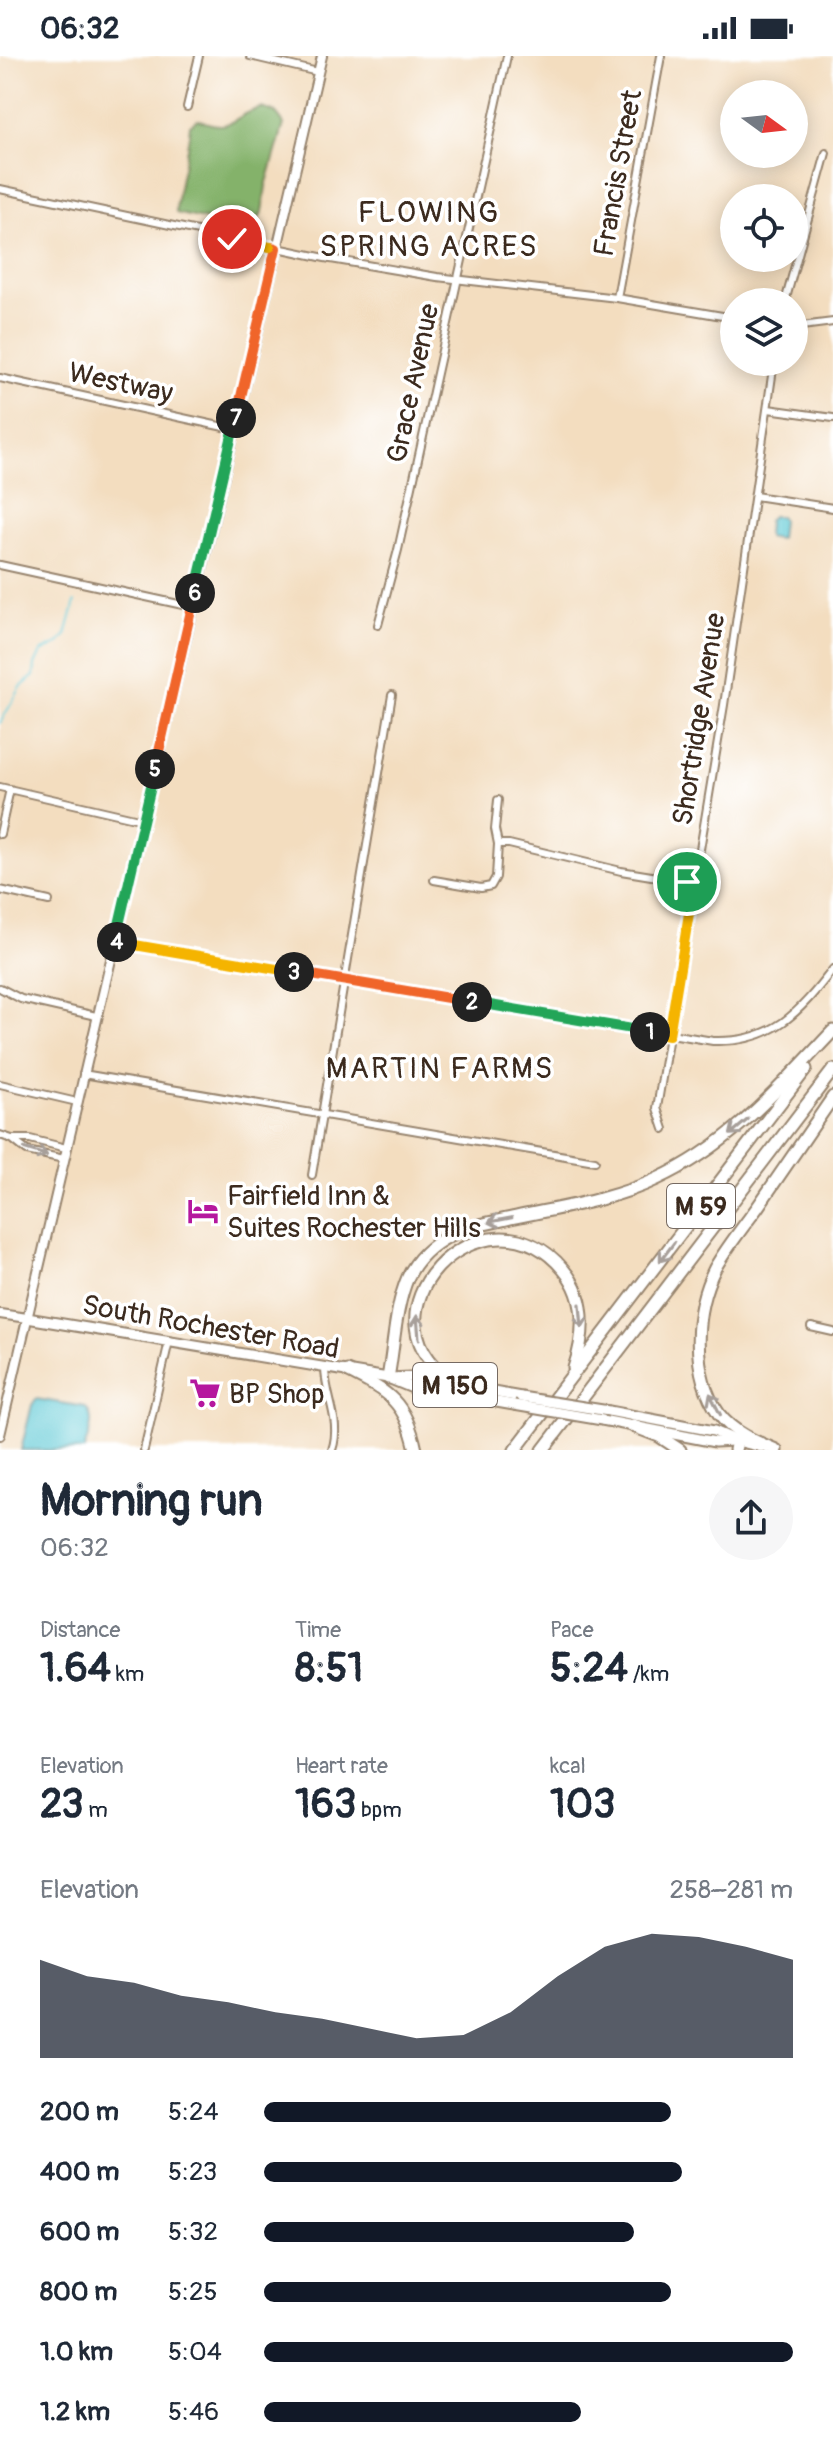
<!DOCTYPE html>
<meta charset="utf-8">
<style>
:root{--surface:#fff;--page:#f6f6f7;--text:#1f2937;--muted:#747a83;--accent:#111827}
body{margin:0;font-family:Pangolin,sans-serif;background:var(--page);color:var(--text);height:100vh;display:flex;flex-direction:column;font-size:30px;white-space:nowrap}
*{box-sizing:border-box;margin:0}
p{font-size:26px;color:var(--muted)}
.icon{flex:none;width:44px;height:44px;fill:none;stroke:currentColor;stroke-width:2;stroke-linecap:round;stroke-linejoin:round}
.map{position:relative;height:1394px;overflow:hidden}
.sheet{display:flex;flex-direction:column;background:var(--surface);flex:1}
.sheet>*{flex:none}
.needle{width:52px;rotate:105deg}
.fabs{position:absolute;left:720px;top:24px;display:grid;gap:16px}
.fabs a{display:grid;place-items:center;width:88px;height:88px;border-radius:50%;background:var(--surface);box-shadow:0 4px 20px #0003;font-size:40px}
.pin{position:absolute;display:grid;place-items:center;width:68px;height:68px;color:#fff;margin:-34px;border:4px solid #fff;border-radius:50%;box-shadow:0 2px 8px #0007}
.km{position:absolute;width:40px;height:40px;margin:-20px;border-radius:50%;background:#222;color:#fff;font-size:22px;line-height:40px;text-align:center}
.round{display:grid;place-items:center;flex:none;width:84px;height:84px;border-radius:42px;background:var(--page)}
.head{display:flex;align-items:center;justify-content:space-between;height:136px;padding:0 40px}
h1{font-size:44px;font-weight:700;line-height:60px}
.metrics{display:grid;grid-template-columns:repeat(3,1fr);gap:12px;height:136px;padding:8px 40px}
.metrics div{display:grid;align-content:center}
.metrics b{font-size:40px;font-weight:700}
.metrics small{font-size:22px;font-weight:400}
.metrics p{font-size:22px}
.chart{height:224px;padding:16px 40px}
.chart p{display:flex;justify-content:space-between}
.chart svg{width:100%;height:144px;margin-top:8px;fill:var(--accent);opacity:.7}
ul{padding:0 40px;list-style:none;font-size:26px}
li{display:grid;grid-template-columns:128px 96px 1fr;align-items:center;height:60px}
li i{height:20px;border-radius:10px;background:var(--accent)}
.status{display:flex;justify-content:space-between;align-items:center;height:56px;padding:0 40px;background:var(--surface);direction:ltr}
.status svg{height:22px;fill:currentColor}
.map>svg:first-child{display:block}
</style>
<div class="status"><b>06:32</b><svg viewBox="0 0 49 12"><path d="M0 12V9h3v3zM5 12V6h3v6zM10 12V3h3v9zM15 12V0h3v12zM26 1h20v11H26zM47 4h2v5h-2z"/></svg></div>
<div class="map">
<svg width="833" height="1394" viewBox="0 0 833 1394">
<rect width="100%" height="100%" fill="#fff"/>
<filter id="ink" filterUnits="userSpaceOnUse"><feTurbulence type="fractalNoise" baseFrequency=".0125" numOctaves="2"/><feDisplacementMap in="SourceGraphic" scale="16" xChannelSelector="R" yChannelSelector="G"/><feConvolveMatrix kernelMatrix="1 2 1 2 8 2 1 2 1" color-interpolation-filters="sRGB"/></filter>
<filter id="wash" filterUnits="userSpaceOnUse"><feTurbulence type="fractalNoise" baseFrequency=".006" numOctaves="4" result="noise"/><feDisplacementMap in="SourceGraphic" scale="32" xChannelSelector="R" yChannelSelector="G"/><feGaussianBlur stdDeviation="1.8" result="paint"/><feColorMatrix in="noise" values="0 0 0 0 0 0 0 0 0 0 0 0 0 0 0 0 0 1.4 0 .05"/><feComposite in="paint" operator="in"/></filter>
<g filter="url(#wash)">
<rect width="100%" height="100%" fill="#f3ddbf"/>
<!-- forest -->
<path fill="#84b26b" stroke="#606e44" stroke-width="2" d="M 261,52 L 275,56 L 284,68 L 266,130 L 262,156 L 255,170 L 237,171 L 176,157 C 177,127 188,99 190,69 L 198,63 C 231,79 232,59 261,52 Z"/>
<!-- water -->
<g fill="#5dc9d5" stroke="#4c7a7a" stroke-width="2">
<polygon points="772,460 779,460 782,464 780,482 777,483 767,481 768,465"/>
<path d="M 36,1343 L 85,1351 C 97,1362 88,1379 84,1394 L 21,1394 L 32,1349 Z"/>
</g>
<g fill="none" stroke-linecap="round" stroke-linejoin="round">
<!-- stream -->
<polyline stroke="#5dc9d5" stroke-width="2" points="0,667 21,631 34,620 35,609 41,596 58,588 66,579 75,546"/>
</g>
</g>
<g filter="url(#ink)">
<g fill="none" stroke-linecap="round" stroke-linejoin="round">
<defs>
<g id="street">
<polyline points="250,0 318,16"/>
<polyline points="187,51 199,0"/>
<polyline points="0,133 325,202 437,221 617,242 734,262"/>
<polyline points="617,242 661,0"/>
<polyline points="785,246 826,97"/>
<polyline points="794,271 833,266"/>
<polyline points="0,322 233,373"/>
<polyline points="768,353 833,362"/>
<polyline points="755,440 833,452"/>
<polyline points="0,509 192,551"/>
<polyline points="378,569 398,494 507,0"/>
<polyline points="0,731 143,764"/>
<polyline points="0,778 10,733"/>
<polyline points="498,788 495,773 498,744"/>
<polyline points="434,824 481,832 491,830 496,821 498,788 509,788 621,815 694,827"/>
<polyline points="0,834 49,845"/>
<path d="M 115,886 L 713,985 C 773,987 799,957 833,913"/>
<polyline points="0,932 21,943 96,960"/>
<polyline points="83,1018 595,1105"/>
<polyline points="0,1028 77,1046"/>
<polyline points="664,1073 657,1052 724,649 774,306"/>
<polyline points="0,1079 12,1083"/>
<polyline points="64,1103 27,1095 12,1083 30,1083 66,1092"/>
<polyline points="312,1119 392,639"/>
<polyline points="811,1271 833,1276"/>
<path d="M 325,1312 C 325,1341 342,1365 332,1394"/>
<polyline points="144,1394 169,1285"/>
</g>
<g id="secondary">
<polyline points="0,1258 27,1262"/>
<polyline points="0,1379 322,0"/>
</g>
<g id="primary">
<polyline points="27,1262 388,1322 410,1331 514,1349"/>
<polyline points="391,1322 410,1321 521,1341"/>
<polyline points="609,1355 714,1375 737,1385 761,1391"/>
<polyline points="602,1364 715,1386 733,1385"/>
</g>
<g id="highway">
<path d="M 347,1315 C 389,1336 406,1346 416,1394"/>
<path d="M 388,1322 C 394,1290 395,1251 408,1221 C 417,1202 433,1188 451,1179 C 472,1169 494,1166 516,1161 C 563,1151 613,1144 657,1123 C 731,1089 778,1033 833,975"/>
<path d="M 461,1330 C 343,1263 484,1119 563,1213 C 588,1242 585,1279 574,1312"/>
<polyline points="633,1370 659,1380 680,1394"/>
<polyline points="515,1394 806,1013"/>
<polyline points="543,1394 833,1014"/>
<polyline points="735,1394 737,1385"/>
<path d="M 776,1394 C 756,1386 732,1376 719,1358 C 691,1318 693,1255 715,1212 C 727,1191 743,1171 757,1152 C 782,1115 808,1078 833,1041"/>
</g>
</defs>
<!-- street casing -->
<use href="#street" stroke="#97846e" stroke-width="10"/>
<!-- secondary casing -->
<use href="#secondary" stroke="#97846e" stroke-width="12"/>
<!-- primary casing -->
<use href="#primary" stroke="#97846e" stroke-width="13"/>
<!-- highway casing -->
<use href="#highway" stroke="#97846e" stroke-width="15"/>
<!-- street -->
<use href="#street" stroke="#fff" stroke-width="6"/>
<!-- secondary -->
<use href="#secondary" stroke="#fff" stroke-width="8"/>
<!-- primary -->
<use href="#primary" stroke="#fff" stroke-width="9"/>
<!-- highway -->
<use href="#highway" stroke="#fff" stroke-width="11"/>
<defs>
<g id="primary-bridge">
<polyline points="521,1341 609,1355"/>
<polyline points="514,1349 602,1364"/>
</g>
</defs>
<!-- primary-bridge casing -->
<use href="#primary-bridge" stroke="#97846e" stroke-width="13" stroke-linecap="butt"/>
<!-- primary-bridge -->
<use href="#primary-bridge" stroke="#fff" stroke-width="9"/>
</g>
<!-- one-way arrows -->
<defs><path id="oneway-shaft" d="M-6 0H5M1.5-3L5.5 0L1.5 3" fill="none" stroke-width="1.6" stroke-linecap="round" stroke-linejoin="round" transform="scale(2)"/></defs>
<g stroke="#a79f9a">
<use href="#oneway-shaft" transform="translate(739 1071) rotate(140)"/>
<use href="#oneway-shaft" transform="translate(36 1096) rotate(17)"/>
<use href="#oneway-shaft" transform="translate(500 1164) rotate(169)"/>
<use href="#oneway-shaft" transform="translate(667 1196) rotate(127)"/>
<use href="#oneway-shaft" transform="translate(581 1260) rotate(85)"/>
<use href="#oneway-shaft" transform="translate(418 1271) rotate(-95)"/>
<use href="#oneway-shaft" transform="translate(715 1348) rotate(-117)"/>
</g>
</g>
<g fill="none" stroke-linecap="round" stroke-linejoin="round" filter="url(#ink)">
<defs>
<polyline id="split-1" points="650,976 669,979 694,827 687,826"/>
<polyline id="split-2" points="472,946 650,976"/>
<polyline id="split-3" points="294,916 472,946"/>
<polyline id="split-4" points="117,886 294,916"/>
<polyline id="split-5" points="117,886 115,886 155,713"/>
<polyline id="split-6" points="155,713 195,537"/>
<polyline id="split-7" points="195,537 236,362"/>
<polyline id="split-8" points="236,362 276,192 270,191"/>
<polyline id="split-9" points="232,183 270,191"/>
</defs>
<!-- split-1 casing -->
<use href="#split-1" stroke="#fff" stroke-width="16"/>
<!-- split-2 casing -->
<use href="#split-2" stroke="#fff" stroke-width="16"/>
<!-- split-3 casing -->
<use href="#split-3" stroke="#fff" stroke-width="16"/>
<!-- split-4 casing -->
<use href="#split-4" stroke="#fff" stroke-width="16"/>
<!-- split-5 casing -->
<use href="#split-5" stroke="#fff" stroke-width="16"/>
<!-- split-6 casing -->
<use href="#split-6" stroke="#fff" stroke-width="16"/>
<!-- split-7 casing -->
<use href="#split-7" stroke="#fff" stroke-width="16"/>
<!-- split-8 casing -->
<use href="#split-8" stroke="#fff" stroke-width="16"/>
<!-- split-9 casing -->
<use href="#split-9" stroke="#fff" stroke-width="16"/>
<!-- split-1 -->
<use href="#split-1" stroke="#f5b400" stroke-width="10"/>
<!-- split-2 -->
<use href="#split-2" stroke="#22a559" stroke-width="10"/>
<!-- split-3 -->
<use href="#split-3" stroke="#f0652b" stroke-width="10"/>
<!-- split-4 -->
<use href="#split-4" stroke="#f5b400" stroke-width="10"/>
<!-- split-5 -->
<use href="#split-5" stroke="#22a559" stroke-width="10"/>
<!-- split-6 -->
<use href="#split-6" stroke="#f0652b" stroke-width="10"/>
<!-- split-7 -->
<use href="#split-7" stroke="#22a559" stroke-width="10"/>
<!-- split-8 -->
<use href="#split-8" stroke="#f0652b" stroke-width="10"/>
<!-- split-9 -->
<use href="#split-9" stroke="#f5b400" stroke-width="10"/>
</g>
<!-- icons -->
<defs>
<symbol id="hotel-bare" viewBox="-9 -9 18 18"><path d="M-6-4.5h1.5V1H6V5H4.5V3h-9V5H-6ZM-4 0a1.8 1.8 0 1 1 3.6 0ZM.5 0V-2.5h3Q6-2.5 6 0Z" fill="#b5179e" stroke="#fff" stroke-width="2.5" paint-order="stroke"/></symbol>
<symbol id="supermarket-bare" viewBox="-9 -9 18 18"><path d="M-6-5.5h2.5l.6 2H6L4.5 2H-2.5L-4.4-4H-6ZM-1.5 3.2a1.3 1.3 0 1 0 .1 0ZM3 3.2a1.3 1.3 0 1 0 .1 0Z" fill="#b5179e" stroke="#fff" stroke-width="2.5" paint-order="stroke"/></symbol>
</defs>
<g fill-rule="evenodd">
<use href="#hotel-bare" x="181" y="1133" width="44" height="44"/>
<use href="#supermarket-bare" x="183" y="1315" width="44" height="44"/>
</g>
<g text-anchor="middle" stroke-width="7" stroke-linejoin="round" paint-order="stroke">
<!-- shield labels -->
<g fill="#fff" stroke="#766a62" stroke-width="2">
<rect x="667" y="1128" width="68" height="44" rx="6"/>
<rect x="413" y="1307" width="84" height="44" rx="6"/>
</g>
<g font-size="26" font-weight="bold" fill="#3b2a1e">
<text x="701" y="1159">M 59</text>
<text x="455" y="1338">M 150</text>
</g>
<!-- street labels -->
<g font-size="28" fill="#3b2a1e" stroke="#fff">
<text transform="translate(617 117) rotate(-80)" y="10">Francis Street</text>
<text transform="translate(121 326) rotate(12)" y="10">Westway</text>
<text transform="translate(412 327) rotate(-78)" y="10">Grace Avenue</text>
<text transform="translate(698 663) rotate(-81)" y="10">Shortridge Avenue</text>
<text transform="translate(211 1270) rotate(10)" y="10">South Rochester Road</text>
</g>
<!-- poi labels -->
<g font-size="28" fill="#3b2a1e" stroke="#fff" text-anchor="start">
<text x="227" y="1149">Fairfield Inn &amp;<tspan x="227" dy="32">Suites Rochester Hills</tspan></text>
<text x="229" y="1347">BP Shop</text>
</g>
<!-- neighbourhood labels -->
<g font-size="30" letter-spacing="2" fill="#3b2a1e" stroke="#fff">
<text x="429" y="166">FLOWING<tspan x="429" dy="34">SPRING ACRES</tspan></text>
<text x="440" y="1022">MARTIN FARMS</text>
</g>
</g>
</svg>
<div class="fabs">
<a><svg class="needle" viewBox="-14 -14 28 28"><path d="M0-13l5 13h-10z" fill="#e53935"/><path d="M0 13l5-13h-10z" fill="#747a83"/></svg></a>
<a><svg class="icon" aria-label="locate" viewBox="0 0 24 24"><circle cx="12" cy="12" r="6"/><path d="M12 2v4M12 18v4M2 12h4M18 12h4"/></svg></a>
<a><svg class="icon" aria-label="layers" viewBox="0 0 24 24"><path d="M12 4l9 5-9 5-9-5zM3 14l9 5 9-5"/></svg></a>
</div>
<div class="pin" style="left:687px;top:826px;background:#1e9e55"><svg class="icon" aria-label="arrive" viewBox="0 0 24 24"><path d="M6 21V4h12l-3 4 3 4H6"/></svg></div>
<div class="pin" style="left:232px;top:183px;background:#d93025"><svg class="icon" aria-label="check" viewBox="0 0 24 24"><path d="M5 12l5 5 9-10"/></svg></div>
<b class="km" style="left:650px;top:976px">1</b>
<b class="km" style="left:472px;top:946px">2</b>
<b class="km" style="left:294px;top:916px">3</b>
<b class="km" style="left:117px;top:886px">4</b>
<b class="km" style="left:155px;top:713px">5</b>
<b class="km" style="left:195px;top:537px">6</b>
<b class="km" style="left:236px;top:362px">7</b>
</div>
<section class="sheet">
<div class="head"><div><h1>Morning run</h1><p>06:32</p></div><a class="round"><svg class="icon" aria-label="share" viewBox="0 0 24 24"><path d="M12 15V3M7 8l5-5 5 5M5 13v7h14v-7"/></svg></a></div>
<div class="metrics">
<div><p>Distance</p><b>1.64<small> km</small></b></div>
<div><p>Time</p><b>8:51</b></div>
<div><p>Pace</p><b>5:24<small> /km</small></b></div>
</div>
<div class="metrics">
<div><p>Elevation</p><b>23<small> m</small></b></div>
<div><p>Heart rate</p><b>163<small> bpm</small></b></div>
<div><p>kcal</p><b>103</b></div>
</div>
<div class="chart"><p><span>Elevation</span>258–281 m</p>
<svg viewBox="0 0 160 44" preserveAspectRatio="none"><path d="M0 44V14L10 19L20 21L30 25L40 27L50 30L60 32L70 35L80 38L90 37L100 30L110 19L120 10L130 6L140 7L150 10L160 14V44z"/></svg>
</div>
<ul>
<li><b>200 m</b>5:24<i style="width:77%"></i></li>
<li><b>400 m</b>5:23<i style="width:79%"></i></li>
<li><b>600 m</b>5:32<i style="width:70%"></i></li>
<li><b>800 m</b>5:25<i style="width:77%"></i></li>
<li><b>1.0 km</b>5:04<i style="width:100%"></i></li>
<li><b>1.2 km</b>5:46<i style="width:60%"></i></li>
</ul>
</section>
